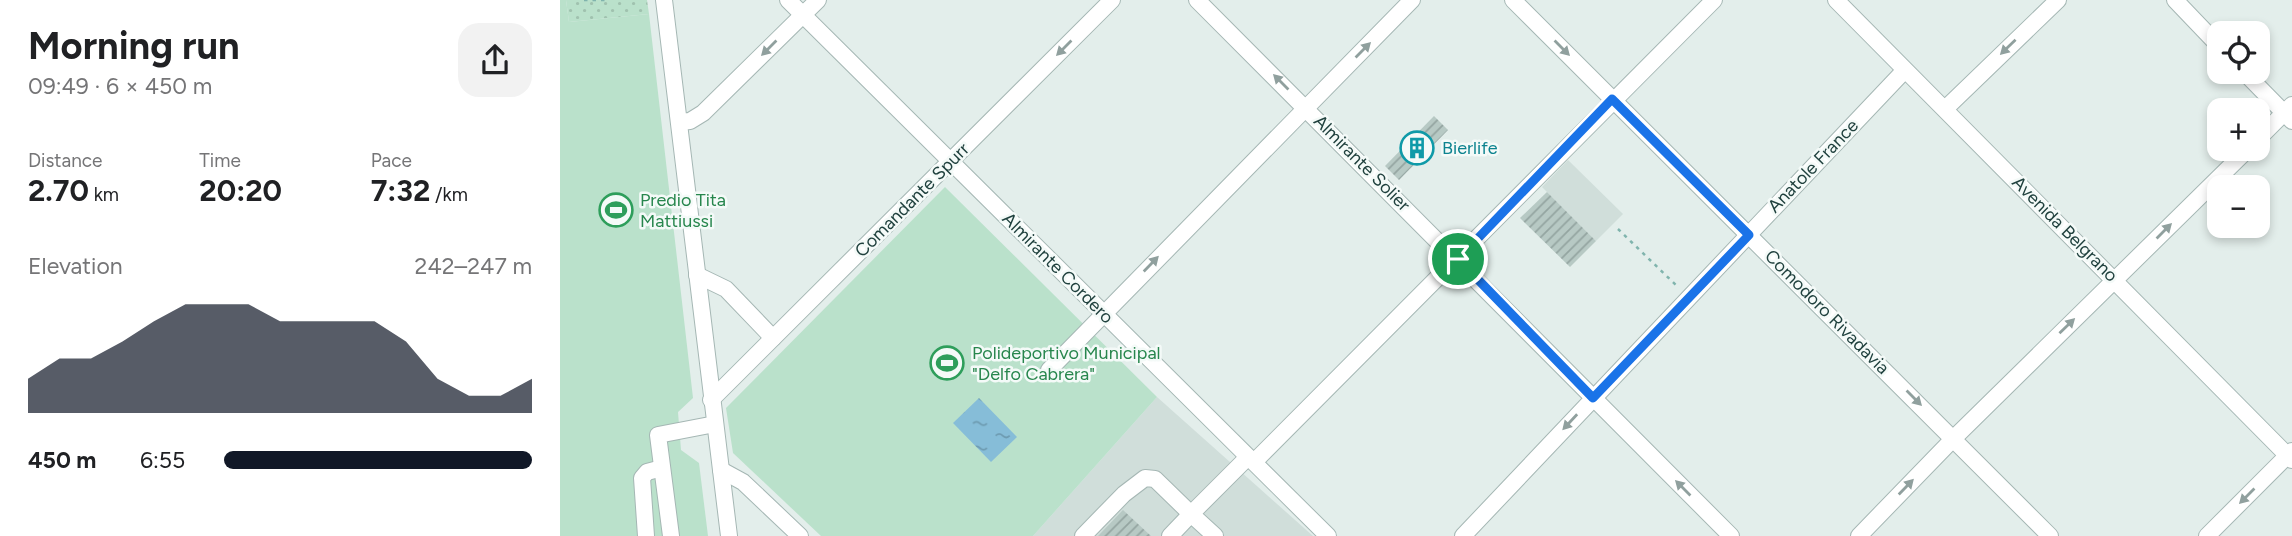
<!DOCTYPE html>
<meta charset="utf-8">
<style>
:root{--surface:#fff;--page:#f2f2f2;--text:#202124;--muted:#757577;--accent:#111827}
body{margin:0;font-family:Figtree,sans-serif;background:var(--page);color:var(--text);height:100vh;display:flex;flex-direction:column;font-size:26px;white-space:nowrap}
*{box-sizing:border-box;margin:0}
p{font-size:23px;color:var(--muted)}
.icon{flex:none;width:38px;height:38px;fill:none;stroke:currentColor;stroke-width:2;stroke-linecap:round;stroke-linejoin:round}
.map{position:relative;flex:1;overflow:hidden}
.details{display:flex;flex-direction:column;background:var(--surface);width:560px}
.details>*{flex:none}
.fabs{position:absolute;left:1647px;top:21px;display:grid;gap:14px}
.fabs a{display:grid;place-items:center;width:63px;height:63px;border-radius:14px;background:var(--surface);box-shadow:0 4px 10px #0003;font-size:35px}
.pin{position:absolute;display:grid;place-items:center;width:60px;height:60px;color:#fff;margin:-30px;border:4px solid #fff;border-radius:50%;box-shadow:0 2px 7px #0007}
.round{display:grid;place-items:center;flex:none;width:74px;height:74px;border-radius:21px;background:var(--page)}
.headline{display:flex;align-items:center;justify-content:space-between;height:119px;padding:0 28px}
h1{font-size:38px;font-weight:700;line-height:52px}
.metrics{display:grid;grid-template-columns:repeat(3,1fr);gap:10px;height:119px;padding:7px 28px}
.metrics div{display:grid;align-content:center}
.metrics b{font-size:30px;font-weight:700}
.metrics small{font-size:19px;font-weight:400}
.metrics p{font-size:19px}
.chart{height:196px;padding:14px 28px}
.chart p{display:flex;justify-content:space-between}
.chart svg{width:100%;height:126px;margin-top:7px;fill:var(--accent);opacity:.7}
ul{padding:0 28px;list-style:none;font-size:23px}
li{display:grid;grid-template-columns:112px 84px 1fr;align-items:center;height:52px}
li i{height:18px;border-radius:9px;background:var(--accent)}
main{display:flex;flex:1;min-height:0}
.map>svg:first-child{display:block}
</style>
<main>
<section class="details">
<div class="headline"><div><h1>Morning run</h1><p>09:49 · 6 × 450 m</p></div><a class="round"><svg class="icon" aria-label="share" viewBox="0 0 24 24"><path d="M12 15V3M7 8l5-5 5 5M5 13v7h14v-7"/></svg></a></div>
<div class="metrics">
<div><p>Distance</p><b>2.70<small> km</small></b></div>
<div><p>Time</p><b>20:20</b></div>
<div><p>Pace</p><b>7:32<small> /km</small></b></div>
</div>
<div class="chart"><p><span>Elevation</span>242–247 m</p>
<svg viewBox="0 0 160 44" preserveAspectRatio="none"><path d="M0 44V32L10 25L20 25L30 19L40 12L50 6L60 6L70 6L80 12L90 12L100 12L110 12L120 19L130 32L140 38L150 38L160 32V44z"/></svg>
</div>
<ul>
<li><b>450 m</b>6:55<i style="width:100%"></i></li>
</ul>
</section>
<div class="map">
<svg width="1732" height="536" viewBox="0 0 1732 536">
<defs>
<pattern id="park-dots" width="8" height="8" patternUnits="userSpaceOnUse" patternTransform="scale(1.75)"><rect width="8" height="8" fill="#bae1cb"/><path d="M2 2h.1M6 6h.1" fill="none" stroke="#a0c2af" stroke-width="1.8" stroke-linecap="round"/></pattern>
<pattern id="water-ripples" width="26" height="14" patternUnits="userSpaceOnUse" patternTransform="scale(1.75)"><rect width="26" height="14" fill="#86bdd8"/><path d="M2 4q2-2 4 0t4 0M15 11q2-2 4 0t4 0" fill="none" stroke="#6d9bb1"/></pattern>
<pattern id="building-hatch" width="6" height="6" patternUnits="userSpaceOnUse" patternTransform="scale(1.75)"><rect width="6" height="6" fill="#b7c9c4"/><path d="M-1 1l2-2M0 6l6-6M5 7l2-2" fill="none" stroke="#94a5a1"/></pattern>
</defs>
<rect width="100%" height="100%" fill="#e3eeeb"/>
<!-- built -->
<g fill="#d0deda">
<polygon points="1008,160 1063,214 1036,241 982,187"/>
<polygon points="597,397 753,536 473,536"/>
</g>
<!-- park -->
<polygon fill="url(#park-dots)" points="6,0 87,0 89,14 9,22"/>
<!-- pitch -->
<g fill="#bae1cb">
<polygon points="0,0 6,0 9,22 89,14 133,398 118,412 121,450 139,463 148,536 0,536"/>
<polygon points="385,187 597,397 473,536 261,536 173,453 166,408"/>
</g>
<!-- water -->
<polygon fill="url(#water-ripples)" points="419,398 457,437 431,462 393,423"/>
<!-- building -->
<g fill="url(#building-hatch)">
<polygon points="874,116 888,130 839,180 825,166"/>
<polygon points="987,192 1036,241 1010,267 960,218"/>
<polygon points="563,510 591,536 538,536"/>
</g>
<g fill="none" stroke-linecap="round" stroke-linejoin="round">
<defs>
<g id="minor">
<polyline points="104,0 169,536"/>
<polyline points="228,0 768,536"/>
<polyline points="637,0 1171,536"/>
<polyline points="953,0 1490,536"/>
<polyline points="1276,0 1732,460"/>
<polyline points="1615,0 1659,46"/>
<polyline points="1684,72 1732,121"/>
<polyline points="1385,109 1498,0"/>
<polyline points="120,122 130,121 143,113 258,0"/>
<polyline points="1698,139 1732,105"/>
<polyline points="137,275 166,289 213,338"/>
<polyline points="489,370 852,0"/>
<polyline points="151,400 552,0"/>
<polyline points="694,462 1154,0"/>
<polyline points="161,470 183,482 240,536"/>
<polyline points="86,536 82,478 87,472 102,468"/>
<polyline points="111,536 98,435 155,424"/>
<polyline points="523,536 564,494 585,478 595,479 631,514 688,457"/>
<polyline points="610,536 631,514 655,536"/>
<polyline points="903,536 1344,71"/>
<polyline points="1299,536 1394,438 1688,149"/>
<polyline points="1647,536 1732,451"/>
</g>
</defs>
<!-- minor casing -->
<use href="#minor" stroke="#a5b7b4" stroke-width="18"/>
<!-- path -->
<g stroke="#80b4ad" stroke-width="2.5" stroke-dasharray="3.5 5" stroke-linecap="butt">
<polyline points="24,0 46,0"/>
<polyline points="1058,229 1119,288"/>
</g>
<!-- minor -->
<use href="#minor" stroke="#fff" stroke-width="16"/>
</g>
<!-- one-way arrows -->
<defs><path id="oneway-solid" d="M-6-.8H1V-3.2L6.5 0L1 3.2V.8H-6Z" transform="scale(1.75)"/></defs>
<g fill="#90a09e">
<use href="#oneway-solid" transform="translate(1448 47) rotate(136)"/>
<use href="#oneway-solid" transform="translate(209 48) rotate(135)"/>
<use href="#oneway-solid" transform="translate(504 48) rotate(135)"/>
<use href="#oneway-solid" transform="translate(1002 48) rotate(45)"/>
<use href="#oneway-solid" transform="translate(803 50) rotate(-45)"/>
<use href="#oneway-solid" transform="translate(721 82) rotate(-135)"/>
<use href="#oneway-solid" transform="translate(1604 231) rotate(-45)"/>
<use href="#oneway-solid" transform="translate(591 264) rotate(-46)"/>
<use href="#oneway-solid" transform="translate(1507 326) rotate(-44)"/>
<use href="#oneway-solid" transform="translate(1354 398) rotate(45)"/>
<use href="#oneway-solid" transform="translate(1010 422) rotate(133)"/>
<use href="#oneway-solid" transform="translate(1346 487) rotate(-46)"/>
<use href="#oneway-solid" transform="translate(1123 488) rotate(-135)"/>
<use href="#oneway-solid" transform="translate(1687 496) rotate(135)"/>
</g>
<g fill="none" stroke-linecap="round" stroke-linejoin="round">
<defs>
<polygon id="route" points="1052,99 1189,235 1033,398 898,259"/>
</defs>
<!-- route casing -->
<use href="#route" stroke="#fff" stroke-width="14"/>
<!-- route -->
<use href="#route" stroke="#1a73e8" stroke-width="9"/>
</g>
<!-- icons -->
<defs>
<symbol id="building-ring" viewBox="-11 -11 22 22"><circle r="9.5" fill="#f4faf8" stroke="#0f9aa8" stroke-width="1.5"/><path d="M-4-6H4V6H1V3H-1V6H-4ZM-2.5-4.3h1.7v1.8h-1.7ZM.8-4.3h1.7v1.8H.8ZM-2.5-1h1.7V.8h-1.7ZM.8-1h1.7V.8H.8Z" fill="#0f9aa8"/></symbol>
<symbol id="stadium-ring" viewBox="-11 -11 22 22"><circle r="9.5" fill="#f4faf8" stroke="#2e9e5b" stroke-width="1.5"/><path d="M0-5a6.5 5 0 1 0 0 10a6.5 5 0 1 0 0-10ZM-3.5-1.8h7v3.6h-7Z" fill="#2e9e5b"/></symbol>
</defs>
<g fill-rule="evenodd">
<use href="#building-ring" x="838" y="129" width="38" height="38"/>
<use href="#stadium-ring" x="37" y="191" width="38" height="38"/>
<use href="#stadium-ring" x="368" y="344" width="38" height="38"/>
</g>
<g text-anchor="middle" stroke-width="5" stroke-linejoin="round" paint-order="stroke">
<!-- culture labels -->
<g font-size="18" fill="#0d838f" stroke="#f4faf8" text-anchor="start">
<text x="882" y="154">Bierlife</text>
</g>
<!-- street labels -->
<g font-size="18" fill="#20413e" stroke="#f4faf8">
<text transform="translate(802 163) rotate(45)" y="6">Almirante Solier</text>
<text transform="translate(1253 166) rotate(-46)" y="6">Anatole France</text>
<text transform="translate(352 200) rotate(-45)" y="6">Comandante Spurr</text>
<text transform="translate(1505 229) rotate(45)" y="6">Avenida Belgrano</text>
<text transform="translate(498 268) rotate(45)" y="6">Almirante Cordero</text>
<text transform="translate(1267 312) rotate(45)" y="6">Comodoro Rivadavia</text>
</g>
<!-- leisure labels -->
<g font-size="18" fill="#27864d" stroke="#f4faf8" text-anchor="start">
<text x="80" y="206">Predio Tita<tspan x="80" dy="21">Mattiussi</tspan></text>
<text x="412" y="359">Polideportivo Municipal<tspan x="412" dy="21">"Delfo Cabrera"</tspan></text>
</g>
</g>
</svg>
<div class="fabs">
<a><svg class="icon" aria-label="locate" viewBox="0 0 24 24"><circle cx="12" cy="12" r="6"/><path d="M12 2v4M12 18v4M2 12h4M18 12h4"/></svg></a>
<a>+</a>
<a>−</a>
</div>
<div class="pin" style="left:898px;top:259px;background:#1e9e55"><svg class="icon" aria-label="arrive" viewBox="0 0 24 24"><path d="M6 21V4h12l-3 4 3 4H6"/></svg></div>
</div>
</main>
